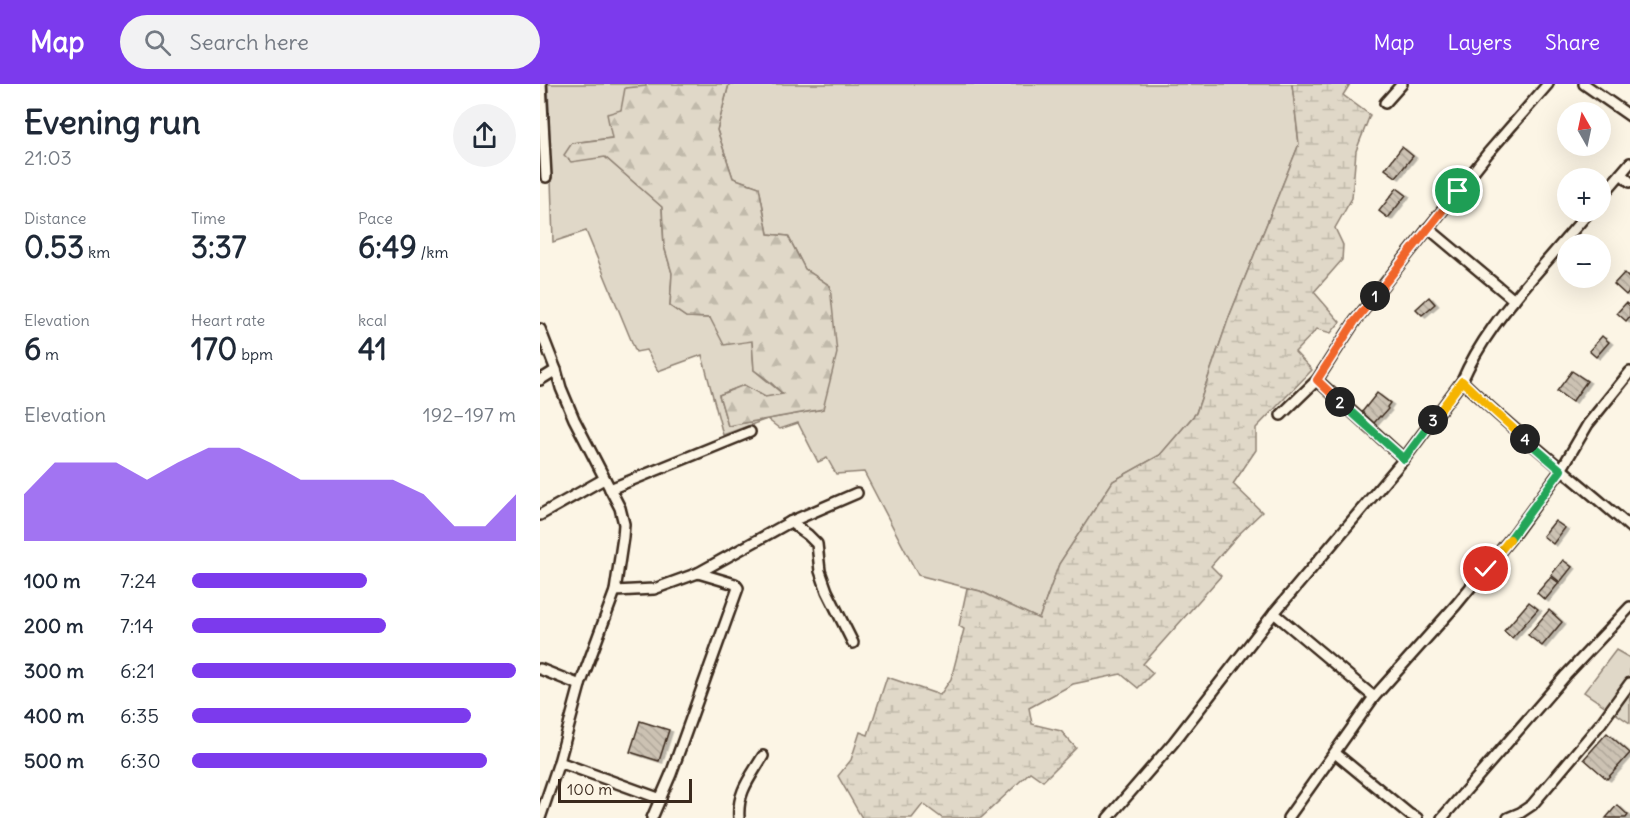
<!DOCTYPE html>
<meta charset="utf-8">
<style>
:root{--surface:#fff;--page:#f2f2f3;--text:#1f2937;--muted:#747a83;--accent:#7c3aed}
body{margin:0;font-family:Delius,sans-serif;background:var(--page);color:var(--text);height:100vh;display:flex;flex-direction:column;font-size:22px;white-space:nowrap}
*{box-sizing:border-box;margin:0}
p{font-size:20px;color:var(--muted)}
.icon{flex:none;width:33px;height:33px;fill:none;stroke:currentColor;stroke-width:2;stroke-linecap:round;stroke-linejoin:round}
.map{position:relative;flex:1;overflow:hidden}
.panel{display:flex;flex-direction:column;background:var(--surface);width:540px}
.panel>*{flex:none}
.needle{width:39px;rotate:351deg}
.tools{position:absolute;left:1017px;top:18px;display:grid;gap:12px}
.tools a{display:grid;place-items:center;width:54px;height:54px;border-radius:50%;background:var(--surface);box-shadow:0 6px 24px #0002;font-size:30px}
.scale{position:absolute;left:18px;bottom:15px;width:134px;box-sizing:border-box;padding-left:6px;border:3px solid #3b2a1e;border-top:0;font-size:16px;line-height:21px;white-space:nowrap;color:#3b2a1e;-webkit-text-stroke:4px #fcf5e5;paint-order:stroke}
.pin{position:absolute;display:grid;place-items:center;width:51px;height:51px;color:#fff;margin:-26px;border:3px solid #fff;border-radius:50%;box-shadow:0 2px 6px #0007}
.km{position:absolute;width:30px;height:30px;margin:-15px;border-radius:50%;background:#222;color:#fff;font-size:16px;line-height:30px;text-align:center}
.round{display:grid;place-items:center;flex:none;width:63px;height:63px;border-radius:32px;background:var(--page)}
.head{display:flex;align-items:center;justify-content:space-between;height:102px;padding:0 24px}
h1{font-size:33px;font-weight:800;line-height:45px}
.metrics{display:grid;grid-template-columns:repeat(3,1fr);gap:9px;height:102px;padding:6px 24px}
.metrics div{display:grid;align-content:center}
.metrics b{font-size:30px;font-weight:800}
.metrics small{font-size:16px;font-weight:400}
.metrics p{font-size:16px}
.chart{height:168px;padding:12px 24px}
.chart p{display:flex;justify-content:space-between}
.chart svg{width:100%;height:108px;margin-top:6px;fill:var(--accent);opacity:.7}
ul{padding:0 24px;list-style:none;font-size:20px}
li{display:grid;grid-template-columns:96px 72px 1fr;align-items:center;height:45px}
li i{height:15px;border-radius:8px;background:var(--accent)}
header{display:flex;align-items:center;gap:36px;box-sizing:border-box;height:84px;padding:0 30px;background:var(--accent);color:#fff}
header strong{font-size:28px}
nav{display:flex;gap:33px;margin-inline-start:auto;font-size:21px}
.search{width:420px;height:54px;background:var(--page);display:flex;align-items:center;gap:15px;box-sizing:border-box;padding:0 21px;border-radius:33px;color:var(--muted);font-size:22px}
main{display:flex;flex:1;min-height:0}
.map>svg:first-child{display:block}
</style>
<header>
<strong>Map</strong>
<div class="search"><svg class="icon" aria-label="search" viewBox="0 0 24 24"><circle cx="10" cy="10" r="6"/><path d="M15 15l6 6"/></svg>Search here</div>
<nav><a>Map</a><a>Layers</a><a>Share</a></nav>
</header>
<main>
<section class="panel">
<div class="head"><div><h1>Evening run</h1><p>21:03</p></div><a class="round"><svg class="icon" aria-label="share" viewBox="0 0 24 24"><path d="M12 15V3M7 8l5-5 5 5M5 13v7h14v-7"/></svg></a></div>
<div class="metrics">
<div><p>Distance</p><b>0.53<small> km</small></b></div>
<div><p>Time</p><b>3:37</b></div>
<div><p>Pace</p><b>6:49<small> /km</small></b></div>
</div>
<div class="metrics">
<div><p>Elevation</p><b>6<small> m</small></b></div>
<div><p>Heart rate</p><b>170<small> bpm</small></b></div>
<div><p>kcal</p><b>41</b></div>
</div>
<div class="chart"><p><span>Elevation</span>192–197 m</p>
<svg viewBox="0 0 160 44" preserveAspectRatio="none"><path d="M0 44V25L10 12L20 12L30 12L40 19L50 12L60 6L70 6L80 12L90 19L100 19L110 19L120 19L130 25L140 38L150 38L160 25V44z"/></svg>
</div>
<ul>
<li><b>100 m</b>7:24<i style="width:54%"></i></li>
<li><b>200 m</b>7:14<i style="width:60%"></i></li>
<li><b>300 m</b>6:21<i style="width:100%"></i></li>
<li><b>400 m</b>6:35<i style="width:86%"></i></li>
<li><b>500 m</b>6:30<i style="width:91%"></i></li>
</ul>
</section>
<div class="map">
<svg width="1090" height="734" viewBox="0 0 1090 734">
<defs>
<pattern id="forest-firs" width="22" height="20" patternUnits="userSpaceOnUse" patternTransform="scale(1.5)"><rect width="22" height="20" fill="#e0d8c8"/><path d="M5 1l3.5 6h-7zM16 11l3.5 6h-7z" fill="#c1baab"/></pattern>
<pattern id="wetland-marsh" width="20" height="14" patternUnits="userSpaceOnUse" patternTransform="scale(1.5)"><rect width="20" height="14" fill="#e0d8c8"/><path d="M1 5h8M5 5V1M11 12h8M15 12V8" fill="none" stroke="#c1baab"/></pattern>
<pattern id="building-back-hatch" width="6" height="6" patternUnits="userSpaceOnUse" patternTransform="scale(1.5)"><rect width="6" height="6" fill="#ccc2b3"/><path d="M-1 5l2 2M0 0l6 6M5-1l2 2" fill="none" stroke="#b0a79a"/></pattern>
<filter id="shadow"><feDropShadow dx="3.5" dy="2" stdDeviation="0" flood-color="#0004"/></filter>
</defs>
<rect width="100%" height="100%" fill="#fcf5e5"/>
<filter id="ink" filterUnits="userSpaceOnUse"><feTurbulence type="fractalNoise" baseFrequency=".0167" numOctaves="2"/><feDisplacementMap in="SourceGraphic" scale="12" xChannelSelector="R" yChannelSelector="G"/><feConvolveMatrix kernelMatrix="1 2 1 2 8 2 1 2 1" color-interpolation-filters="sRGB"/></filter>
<g filter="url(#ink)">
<!-- green -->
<g fill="#e0d8c8" stroke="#8e8173" stroke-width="1.5">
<polygon points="8,0 106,0 106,2 81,26 72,54 32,59 31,77 65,73 122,123 124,162 132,189 130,222 146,233 170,234 212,256 214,286 244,311 225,313 204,301 179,311 188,342 283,325 290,202 265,185 248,152 228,150 219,103 193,94 177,46 189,0 752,0 759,60 689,233 656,329 620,371 573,397 519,480 499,535 440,507 378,491 324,388 296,390 287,374 278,378 258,339 240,345 227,335 183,351 162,271 118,287 106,266 96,268 46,147 13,158"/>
<polygon points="1076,566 1090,574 1090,639 1044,608"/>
</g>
<!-- forest -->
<polygon fill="url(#forest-firs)" stroke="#8e8173" stroke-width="1.5" points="106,0 189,0 177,46 193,94 219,103 228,150 248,152 265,185 290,202 297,269 283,325 188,342 179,311 204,301 225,313 243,310 229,297 214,286 212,257 184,261 170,234 146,233 130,222 132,189 124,162 122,123 65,73 31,78 24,71 32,59 72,54 67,30 81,26 85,4 106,2"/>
<!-- wetland -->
<polygon fill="url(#wetland-marsh)" stroke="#8e8173" stroke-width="1.5" points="752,0 810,0 803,11 830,31 816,67 812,114 795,144 803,161 802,176 774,208 800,238 791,249 777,245 755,268 772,286 716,344 716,366 693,400 722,428 698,451 671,482 681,492 603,580 613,589 598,604 581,590 533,600 489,624 492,640 521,647 536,664 503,697 490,688 441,734 402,734 383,720 372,734 322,734 298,692 311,676 320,648 328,651 347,593 400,611 411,595 424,545 419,542 427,504 440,507 499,535 519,480 573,397 620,371 656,329 689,233 759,60"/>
<!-- building -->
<g fill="url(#building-back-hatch)" stroke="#3b2a1e" stroke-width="1.5" filter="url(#shadow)">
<polygon points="862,63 873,72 856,93 845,85"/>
<polygon points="857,104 866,111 848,134 839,127"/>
<polygon points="1084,189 1090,195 1090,206 1086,211 1074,200"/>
<polygon points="889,213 895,220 882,231 876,225"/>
<polygon points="1086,219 1090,222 1090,232 1086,237 1077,229"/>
<polygon points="1062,252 1069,258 1056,273 1049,267"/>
<polygon points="1032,287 1047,297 1032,318 1017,307"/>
<polygon points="837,309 850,319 847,323 848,325 841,333 840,332 834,339 822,328"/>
<polygon points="1015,437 1025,444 1013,460 1003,452"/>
<polygon points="1023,476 1032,483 1020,498 1011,491"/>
<polygon points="1011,493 1019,499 1005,516 997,509"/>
<polygon points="989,518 998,525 972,554 964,547"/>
<polygon points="1009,526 1022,538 1002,562 988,551"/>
<polygon points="100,637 129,646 119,677 90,668"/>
<polygon points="1067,649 1090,669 1067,695 1044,675"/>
<polygon points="1077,721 1088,731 1086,734 1066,734"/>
</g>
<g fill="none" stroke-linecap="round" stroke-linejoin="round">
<defs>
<g id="minor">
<polyline points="1,0 6,93"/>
<polyline points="1044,0 1090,32"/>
<polyline points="845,19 862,0"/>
<polyline points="1081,90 1090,98"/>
<polyline points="1060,114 1090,79"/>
<path d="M 1049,128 C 1030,150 1011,172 992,194 C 965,226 939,258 922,297 C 975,349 1034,394 1090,443"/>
<polyline points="888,144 974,216"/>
<polyline points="0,245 16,286 21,304 34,335 80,424 84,440 83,453 75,507 40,601 19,678 0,734"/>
<polyline points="0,296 16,286"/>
<polyline points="777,296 864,375"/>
<polyline points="741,331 777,296 815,237 948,69 1008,0"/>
<polyline points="70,405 210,348"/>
<polyline points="0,431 64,395"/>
<polyline points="250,438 268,451 277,460 280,487 287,507 313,559"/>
<polyline points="75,507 114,505 158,489 250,438 317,409"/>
<polyline points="734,529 834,613"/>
<polyline points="0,585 40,601"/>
<polyline points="795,669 869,730 877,734"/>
<polyline points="19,678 121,715"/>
<polyline points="112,734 131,690 198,504 195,500 158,489"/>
<path d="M 199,734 C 197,708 210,694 223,672"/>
<polyline points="568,734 633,659 734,529 864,375 922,297"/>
<polyline points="748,734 834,613 916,521 975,449 1021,386 1048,340 1090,288"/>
<polyline points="902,734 1026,591 1090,523"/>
<polyline points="968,734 980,729 992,721 1061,639 1090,599"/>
</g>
</defs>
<!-- minor casing -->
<use href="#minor" stroke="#3b2a1e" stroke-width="14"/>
<!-- minor -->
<use href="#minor" stroke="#fcf5e5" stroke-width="9"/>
</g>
</g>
<g fill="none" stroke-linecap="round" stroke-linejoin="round" filter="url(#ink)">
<defs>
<polyline id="split-1" points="835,212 918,107"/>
<polyline id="split-2" points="800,318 777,296 815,237 835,212"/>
<polyline id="split-3" points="800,318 864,375 893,336"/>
<polyline id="split-4" points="893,336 922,297 944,318 985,355"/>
<polyline id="split-5" points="970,455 1021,386 985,355"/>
<polyline id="split-6" points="946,485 970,455"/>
</defs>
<!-- split-1 casing -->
<use href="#split-1" stroke="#fff" stroke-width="12"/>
<!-- split-2 casing -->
<use href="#split-2" stroke="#fff" stroke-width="12"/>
<!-- split-3 casing -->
<use href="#split-3" stroke="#fff" stroke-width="12"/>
<!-- split-4 casing -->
<use href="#split-4" stroke="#fff" stroke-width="12"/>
<!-- split-5 casing -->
<use href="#split-5" stroke="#fff" stroke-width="12"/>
<!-- split-6 casing -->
<use href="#split-6" stroke="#fff" stroke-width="12"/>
<!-- split-1 -->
<use href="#split-1" stroke="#f0652b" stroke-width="8"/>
<!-- split-2 -->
<use href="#split-2" stroke="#f0652b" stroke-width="8"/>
<!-- split-3 -->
<use href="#split-3" stroke="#22a559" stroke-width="8"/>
<!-- split-4 -->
<use href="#split-4" stroke="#f5b400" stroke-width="8"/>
<!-- split-5 -->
<use href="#split-5" stroke="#22a559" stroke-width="8"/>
<!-- split-6 -->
<use href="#split-6" stroke="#f5b400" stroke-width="8"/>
</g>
</svg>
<div class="tools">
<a><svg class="needle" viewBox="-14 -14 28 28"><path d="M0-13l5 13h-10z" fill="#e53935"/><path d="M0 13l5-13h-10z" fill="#747a83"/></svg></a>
<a>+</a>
<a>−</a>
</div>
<div class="scale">100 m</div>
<div class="pin" style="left:918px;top:107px;background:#1e9e55"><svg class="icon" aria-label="arrive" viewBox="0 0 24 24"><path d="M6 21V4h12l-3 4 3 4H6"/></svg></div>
<div class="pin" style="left:946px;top:485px;background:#d93025"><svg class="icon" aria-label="check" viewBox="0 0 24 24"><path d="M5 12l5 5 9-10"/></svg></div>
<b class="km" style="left:835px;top:212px">1</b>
<b class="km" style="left:800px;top:318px">2</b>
<b class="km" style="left:893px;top:336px">3</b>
<b class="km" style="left:985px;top:355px">4</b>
</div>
</main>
